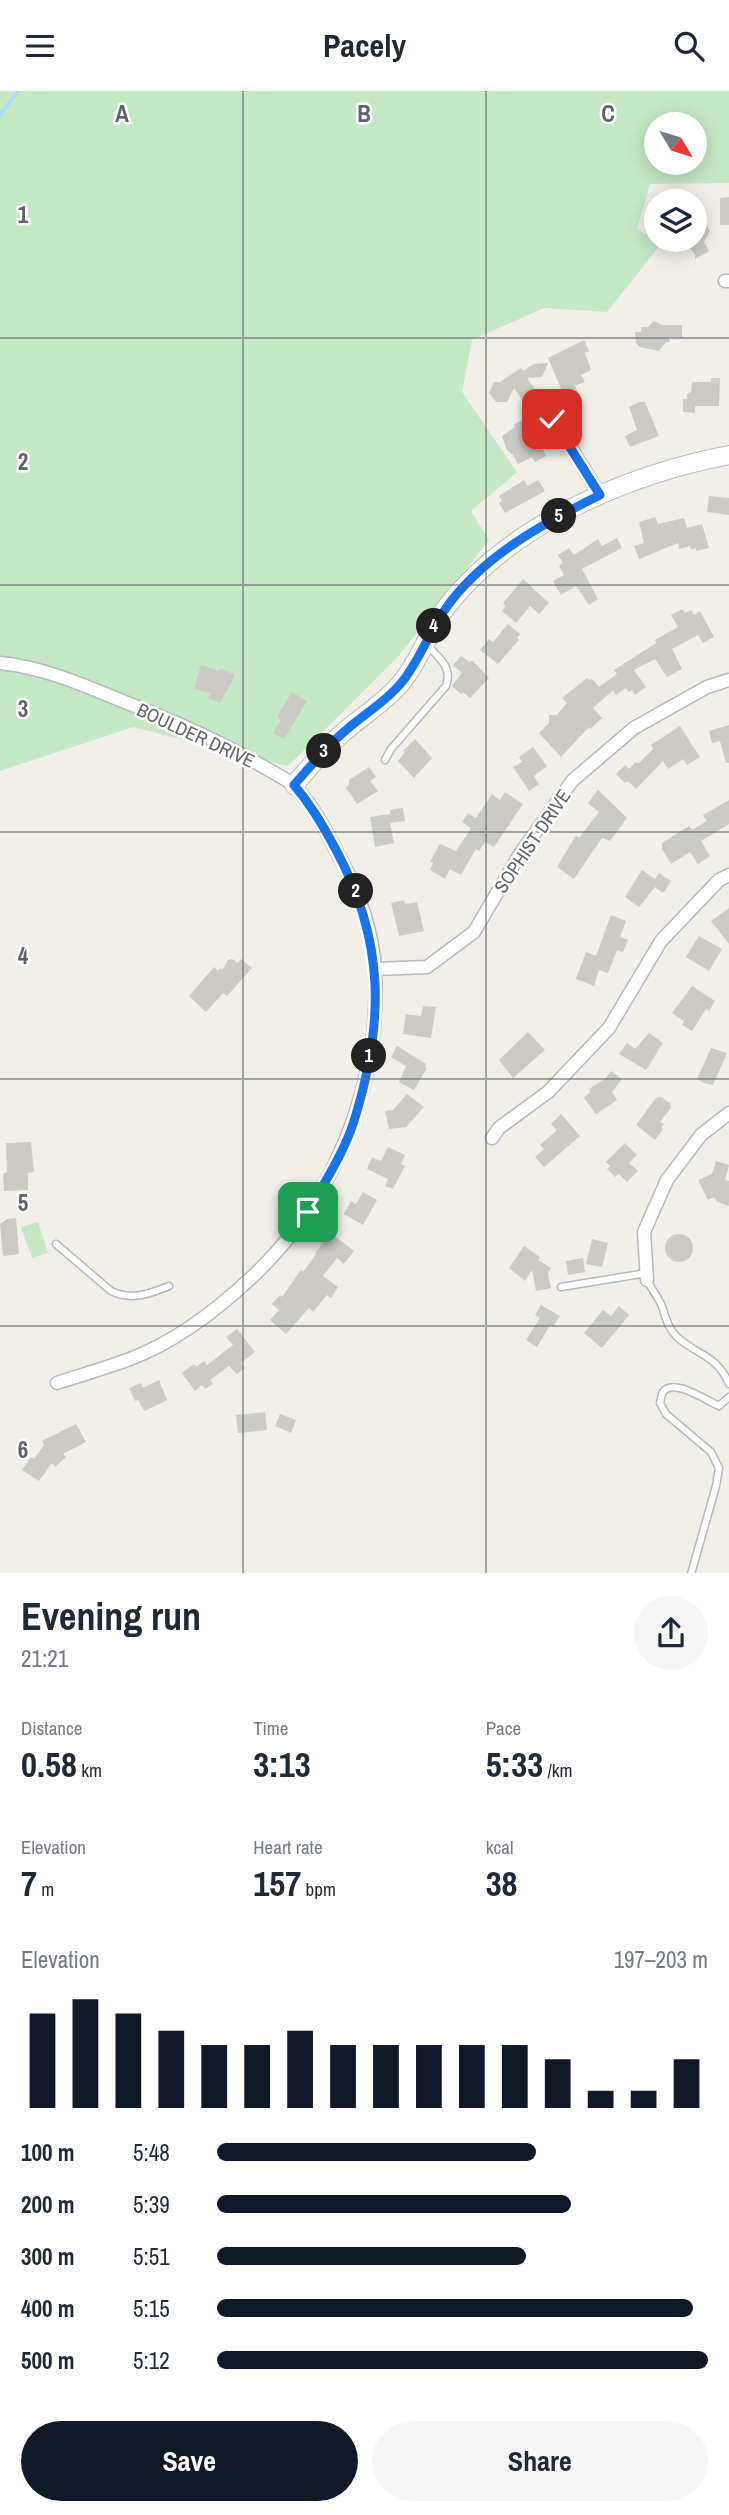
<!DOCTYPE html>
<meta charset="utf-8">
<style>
:root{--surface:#fff;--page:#f6f6f7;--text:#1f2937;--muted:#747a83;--accent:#111827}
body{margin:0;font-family:"Archivo Narrow",sans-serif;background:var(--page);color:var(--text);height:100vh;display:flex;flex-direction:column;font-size:26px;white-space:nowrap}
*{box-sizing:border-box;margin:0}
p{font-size:23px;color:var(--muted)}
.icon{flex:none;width:38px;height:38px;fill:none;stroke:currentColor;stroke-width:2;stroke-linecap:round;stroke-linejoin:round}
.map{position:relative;height:1482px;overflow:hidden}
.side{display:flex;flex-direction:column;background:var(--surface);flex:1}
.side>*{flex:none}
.needle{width:46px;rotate:128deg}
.tools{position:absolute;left:644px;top:21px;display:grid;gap:14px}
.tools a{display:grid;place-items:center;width:63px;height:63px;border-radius:50%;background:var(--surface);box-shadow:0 4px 18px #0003;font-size:35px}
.pin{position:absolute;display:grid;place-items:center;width:60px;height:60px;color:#fff;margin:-30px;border-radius:14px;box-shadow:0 4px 10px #0006}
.km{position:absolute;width:35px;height:35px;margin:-18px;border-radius:50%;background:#222;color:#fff;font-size:19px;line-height:35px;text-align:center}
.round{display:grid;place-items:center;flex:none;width:74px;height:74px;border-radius:37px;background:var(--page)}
.overview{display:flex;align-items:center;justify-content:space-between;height:119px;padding:0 21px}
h1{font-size:38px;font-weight:800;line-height:52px}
.stats{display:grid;grid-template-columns:repeat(3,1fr);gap:10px;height:119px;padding:7px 21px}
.stats div{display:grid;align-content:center}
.stats b{font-size:35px;font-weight:800}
.stats small{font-size:19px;font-weight:400}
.stats p{font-size:19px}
.chart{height:196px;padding:14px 21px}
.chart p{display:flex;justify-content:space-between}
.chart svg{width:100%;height:126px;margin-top:7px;stroke:var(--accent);stroke-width:6}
.action{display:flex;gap:14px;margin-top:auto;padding:14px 21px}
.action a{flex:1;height:80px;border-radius:42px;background:var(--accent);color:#fff;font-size:28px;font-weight:800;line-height:80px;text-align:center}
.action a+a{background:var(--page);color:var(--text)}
ul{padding:0 21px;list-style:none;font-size:23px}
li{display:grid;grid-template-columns:112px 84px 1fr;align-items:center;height:52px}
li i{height:18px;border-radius:9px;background:var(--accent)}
header{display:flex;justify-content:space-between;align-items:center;height:91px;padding:0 21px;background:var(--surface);font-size:32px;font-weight:800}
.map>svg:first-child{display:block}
</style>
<header><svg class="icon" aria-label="menu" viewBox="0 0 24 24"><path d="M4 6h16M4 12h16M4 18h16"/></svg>Pacely<svg class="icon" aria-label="search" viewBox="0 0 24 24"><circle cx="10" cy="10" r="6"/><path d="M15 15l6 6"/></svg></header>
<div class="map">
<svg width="729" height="1483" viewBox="0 0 729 1483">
<rect width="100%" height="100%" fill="#f1efe8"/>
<!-- green -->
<g fill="#c5e8c5" fill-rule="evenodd">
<path d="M 0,0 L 729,0 L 729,92 L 650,93 L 637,138 L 661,153 L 607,221 L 544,217 L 472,249 L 462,301 L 517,381 L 471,420 L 489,449 L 398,566 L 288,675 L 133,636 L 0,680 ZM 656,33 L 695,33 L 695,72 L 656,72 Z"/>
<polygon points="38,1131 48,1162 32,1167 21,1136"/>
</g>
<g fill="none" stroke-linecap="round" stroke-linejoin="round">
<!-- stream -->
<polyline stroke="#aadaff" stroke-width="3.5" points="0,24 18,0"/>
</g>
<!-- building -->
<g fill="#cccac5">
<polygon points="729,106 729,134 720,134 720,107"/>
<polygon points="695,127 702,127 710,140 704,151 709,160 695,168 695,164 684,149 695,149"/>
<polygon points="654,230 662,234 682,234 682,247 669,246 670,251 666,251 659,260 640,256 636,252 635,241 641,241 641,236 648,236"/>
<polygon points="584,249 589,260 585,262 591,279 581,284 585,291 575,295 580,305 576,306 581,316 571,321 548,267"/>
<polygon points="548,272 542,286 527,287 537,301 523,310 514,297 507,311 496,311 489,302 494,291 500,291 521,277 523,280 534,273"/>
<polygon points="711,287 720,287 719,315 695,315 695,322 683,321 683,308 687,308 687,303 691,301 692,291 711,291"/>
<polygon points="639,311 645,311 659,345 630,356 625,345 637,339 629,316"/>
<polygon points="525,328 530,338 533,336 546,365 535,371 532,366 518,373 513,364 507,359 502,345 515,336 514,333"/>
<polygon points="524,389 528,395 538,389 545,400 505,422 499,412 502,410 499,405"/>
<polygon points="709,405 729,407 729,424 707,421"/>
<polygon points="655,426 658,433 684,427 687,437 702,433 709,457 696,460 696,457 691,458 690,455 679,458 678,452 639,468 634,455 644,452 639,431"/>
<polygon points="617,447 622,457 582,478 598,508 589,514 576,495 561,504 553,490 564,484 559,475 563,472 558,464 569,457 574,464 598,448 602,455"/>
<polygon points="523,488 549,512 539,523 530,515 516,532 502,520 506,515 503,512"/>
<polygon points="682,518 685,522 691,519 694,524 700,520 714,546 703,552 698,544 672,558 682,578 667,586 655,568 634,579 646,596 635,604 632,599 629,601 626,597 616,604 613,599 593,617 602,627 590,638 589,636 561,666 539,642 549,632 549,624 557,624 567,612 562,607 587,587 590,589 592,588 599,596 617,583 614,579 656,552 655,549 678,536 671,524"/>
<polygon points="508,533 520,543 517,547 519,549 498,573 480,559 489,548 493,551"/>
<polygon points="461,565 470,571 472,569 489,587 470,607 463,601 461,603 452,595 462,582 453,574"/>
<polygon points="201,574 219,580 220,577 235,584 220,612 208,607 211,602 194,598"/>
<polygon points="292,601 307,610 284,648 273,642 281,629 277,626"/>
<polygon points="729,634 729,672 726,672 720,650 712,652 709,640"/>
<polygon points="680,635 700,666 687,674 683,668 668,678 663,670 636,698 628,690 625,692 616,683 625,674 629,678 636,671 638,673 653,658 651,654"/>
<polygon points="415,648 432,667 414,687 398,670 405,661 403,660"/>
<polygon points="533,656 547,675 534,685 539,693 529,700 513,676 522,671 519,666"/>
<polygon points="369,676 376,686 370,690 378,700 357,713 346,697 349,694 349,689"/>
<polygon points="598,699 627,727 610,750 602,747 574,788 557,776 576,744 579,747 599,721 588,712"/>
<polygon points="505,701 523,713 494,756 485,751 479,760 476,758 461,784 450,778 445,788 430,779 433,772 430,771 440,753 456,760 471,737 462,731 468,722 476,727 492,703 500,709"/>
<polygon points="729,709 729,733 701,750 710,765 698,773 690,761 671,773 662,758 662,752 689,735 692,739 707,730 703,724"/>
<polygon points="403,717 405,730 390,732 394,752 375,756 370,726 390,723 390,719"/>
<polygon points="642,779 655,788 659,782 671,790 663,802 655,796 639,816 625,806"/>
<polygon points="404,809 405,813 417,811 424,840 399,845 391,812"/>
<polygon points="729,817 729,853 711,830"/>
<polygon points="611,824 626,830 620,846 628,849 623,861 617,859 608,882 599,879 594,895 576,888 586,861 596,865"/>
<polygon points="699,845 722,858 709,880 686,866"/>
<polygon points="232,868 238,872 241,868 252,877 227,905 223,902 206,921 189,905 214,876 218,880 220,877 222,879 228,869"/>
<polygon points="692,895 715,910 709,920 706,918 692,940 682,934 684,930 672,922"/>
<polygon points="423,915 436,916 431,947 403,943 406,923 421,925"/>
<polygon points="528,941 545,959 513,987 499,969"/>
<polygon points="649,942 663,952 646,979 619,963 627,952 635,958"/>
<polygon points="397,955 426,973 425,976 427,977 414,999 399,991 406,975 391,966"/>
<polygon points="711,957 727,962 713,994 704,992 697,988"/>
<polygon points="611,980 622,988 612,1001 617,1009 596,1023 584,1007 590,1001 589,998 606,987"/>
<polygon points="407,1003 424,1016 406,1036 389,1038 385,1020 393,1019"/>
<polygon points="661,1006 670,1012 671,1017 660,1031 664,1033 661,1037 663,1038 655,1049 636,1034 656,1007"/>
<polygon points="561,1023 580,1045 544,1076 535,1066 544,1058 540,1054 557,1039 551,1033"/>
<polygon points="31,1051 34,1081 28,1082 28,1099 4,1100 3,1083 7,1081 6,1052"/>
<polygon points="625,1052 637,1064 629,1072 638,1080 627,1091 619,1083 615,1086 607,1078 610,1075 606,1071"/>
<polygon points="388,1056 405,1064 401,1073 405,1075 393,1098 385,1095 388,1088 367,1078 372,1066 381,1070"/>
<polygon points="716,1070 729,1074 725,1089 729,1090 729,1115 717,1111 714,1106 708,1109 698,1089 712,1083"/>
<polygon points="363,1101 377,1109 363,1134 344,1123 351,1110 356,1113"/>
<polygon points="16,1127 19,1163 3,1165 0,1133 7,1128"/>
<polygon points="331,1142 354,1160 344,1173 337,1167 323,1185 338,1196 331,1207 327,1204 313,1221 309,1217 286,1243 270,1229 279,1219 272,1213 280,1204 282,1206 301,1179 303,1181 316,1163 315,1162"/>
<circle cx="679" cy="1157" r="14"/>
<polygon points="592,1148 608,1152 602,1176 586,1173"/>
<polygon points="524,1155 540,1166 538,1169 551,1177 548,1182 551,1197 536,1200 532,1179 525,1190 509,1177"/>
<polygon points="583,1167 585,1181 568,1184 566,1170"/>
<polygon points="541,1214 560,1225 553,1236 550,1234 537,1256 526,1249 540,1227 535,1224"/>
<polygon points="619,1215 629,1224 602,1257 584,1242 603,1219 611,1225"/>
<polygon points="237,1238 255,1261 241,1272 245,1277 237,1283 229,1275 210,1289 213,1293 205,1298 202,1294 195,1300 182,1282 194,1273 196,1276 204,1270 207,1274 233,1254 226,1246"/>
<polygon points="159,1289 167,1309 145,1320 143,1318 138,1309 135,1310 129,1297 141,1292 143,1297"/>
<polygon points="265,1321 267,1339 238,1342 236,1324"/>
<polygon points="280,1323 296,1329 291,1342 275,1335"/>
<polygon points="76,1333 86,1351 63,1363 66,1366 55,1376 52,1372 39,1390 22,1379 31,1366 34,1368 44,1354 42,1350"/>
</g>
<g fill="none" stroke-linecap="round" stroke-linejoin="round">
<defs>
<g id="lane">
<path d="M 385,669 L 391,658 L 446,595 C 453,576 439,567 427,554"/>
<path d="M 56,1153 L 111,1200 C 132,1210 149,1203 169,1195"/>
<path d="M 647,1189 C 651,1197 657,1205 661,1213 C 666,1226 667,1236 677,1246 C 697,1264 718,1265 729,1293"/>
<polyline points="561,1196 647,1182"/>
<path d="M 691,1483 L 716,1395 L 719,1377 L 711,1361 L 666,1323 L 660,1312 C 661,1308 661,1304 663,1301 C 673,1286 707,1310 719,1315 L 729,1306"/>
</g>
<g id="street">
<polyline points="725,190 729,190"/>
<polyline points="553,328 600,404"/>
<path d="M 0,572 C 51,577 98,601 145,619 C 188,636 229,655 269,679 C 278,684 289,689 296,697 C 314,715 325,739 337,761 C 357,797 373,839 375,880 C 381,992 334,1110 252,1186 C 217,1219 175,1251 130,1268 C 106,1277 81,1284 57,1292"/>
<polyline points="375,878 427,876 474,841 520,763 572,690 634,637 707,596 729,589"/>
<polyline points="492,1047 499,1037 548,1001 609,937 661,850 719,789 729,784"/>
<polyline points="647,1189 644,1141 667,1089 701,1044 729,1022"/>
</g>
<path id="secondary" d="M 294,694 C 310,676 326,656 345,640 C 364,624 385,611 401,592 C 421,568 429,538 448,514 C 513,432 629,383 729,364"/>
</defs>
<!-- lane casing -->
<use href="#lane" stroke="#b5b8bc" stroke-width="9"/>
<!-- street casing -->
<use href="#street" stroke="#b5b8bc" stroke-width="15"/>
<!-- secondary casing -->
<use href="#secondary" stroke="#b6babf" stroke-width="20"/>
<!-- lane -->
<use href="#lane" stroke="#fff" stroke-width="6"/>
<!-- street -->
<use href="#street" stroke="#fff" stroke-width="12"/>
<!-- secondary -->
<use href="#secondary" stroke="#fff" stroke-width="18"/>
</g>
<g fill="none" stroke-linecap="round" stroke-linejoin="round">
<defs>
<path id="route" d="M 308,1121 C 324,1092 344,1062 354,1030 C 385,931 385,849 335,757 C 323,734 311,714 294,694 C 310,676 326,656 345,640 C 364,623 386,611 402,591 C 420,569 429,541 446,517 C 483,465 544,432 600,404 L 552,328"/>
</defs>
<!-- route casing -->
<use href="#route" stroke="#fff" stroke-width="14"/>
<!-- route -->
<use href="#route" stroke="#1a73e8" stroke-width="9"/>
</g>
<!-- grid -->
<path fill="none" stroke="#5f6368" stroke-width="2" stroke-opacity="0.55" d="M 243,0 L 243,1483M 486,0 L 486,1483M 0,247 L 729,247M 0,494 L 729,494M 0,741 L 729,741M 0,988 L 729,988M 0,1235 L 729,1235"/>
<g text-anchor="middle" stroke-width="5" stroke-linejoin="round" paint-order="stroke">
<!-- street labels -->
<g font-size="19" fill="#5f6368" stroke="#fff">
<text transform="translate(196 644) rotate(25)" y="7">BOULDER DRIVE</text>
<text transform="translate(532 750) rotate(-56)" y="7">SOPHIST DRIVE</text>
</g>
</g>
<g font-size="23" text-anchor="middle" font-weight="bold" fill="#5f6368" stroke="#fff" stroke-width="5" stroke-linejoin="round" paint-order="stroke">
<text x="122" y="31">A</text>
<text x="364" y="31">B</text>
<text x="608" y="31">C</text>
<text x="23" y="132">1</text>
<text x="23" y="379">2</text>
<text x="23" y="626">3</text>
<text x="23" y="873">4</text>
<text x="23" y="1120">5</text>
<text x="23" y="1367">6</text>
</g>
</svg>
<div class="tools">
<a><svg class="needle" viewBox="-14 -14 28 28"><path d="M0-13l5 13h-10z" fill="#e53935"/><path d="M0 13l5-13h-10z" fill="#747a83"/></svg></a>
<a><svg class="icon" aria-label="layers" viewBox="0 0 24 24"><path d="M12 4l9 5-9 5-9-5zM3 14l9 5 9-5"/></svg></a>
</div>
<div class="pin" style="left:308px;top:1121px;background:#1e9e55"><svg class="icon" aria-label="arrive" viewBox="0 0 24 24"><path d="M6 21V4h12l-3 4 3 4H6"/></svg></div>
<div class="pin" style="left:552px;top:328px;background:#d93025"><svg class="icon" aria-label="check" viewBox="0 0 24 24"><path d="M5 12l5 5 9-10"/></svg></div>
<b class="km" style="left:369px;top:965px">1</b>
<b class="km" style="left:356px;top:800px">2</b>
<b class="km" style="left:324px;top:660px">3</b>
<b class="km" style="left:434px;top:535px">4</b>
<b class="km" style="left:559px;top:425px">5</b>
</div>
<section class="side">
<div class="overview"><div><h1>Evening run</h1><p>21:21</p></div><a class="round"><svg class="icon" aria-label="share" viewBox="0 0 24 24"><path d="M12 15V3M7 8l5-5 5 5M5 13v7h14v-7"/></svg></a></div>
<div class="stats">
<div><p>Distance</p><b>0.58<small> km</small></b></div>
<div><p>Time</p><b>3:13</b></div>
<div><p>Pace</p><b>5:33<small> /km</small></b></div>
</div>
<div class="stats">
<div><p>Elevation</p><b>7<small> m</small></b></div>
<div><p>Heart rate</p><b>157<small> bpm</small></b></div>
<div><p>kcal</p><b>38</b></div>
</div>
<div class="chart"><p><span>Elevation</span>197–203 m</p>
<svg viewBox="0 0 160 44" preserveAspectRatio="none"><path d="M5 44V11M15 44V6M25 44V11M35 44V17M45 44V22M55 44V22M65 44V17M75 44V22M85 44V22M95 44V22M105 44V22M115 44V22M125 44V27M135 44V38M145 44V38M155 44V27"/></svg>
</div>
<ul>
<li><b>100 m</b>5:48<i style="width:65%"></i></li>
<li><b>200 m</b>5:39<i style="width:72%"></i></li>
<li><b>300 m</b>5:51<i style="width:63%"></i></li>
<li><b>400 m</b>5:15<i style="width:97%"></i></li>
<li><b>500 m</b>5:12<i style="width:100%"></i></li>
</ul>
<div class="action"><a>Save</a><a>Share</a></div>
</section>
